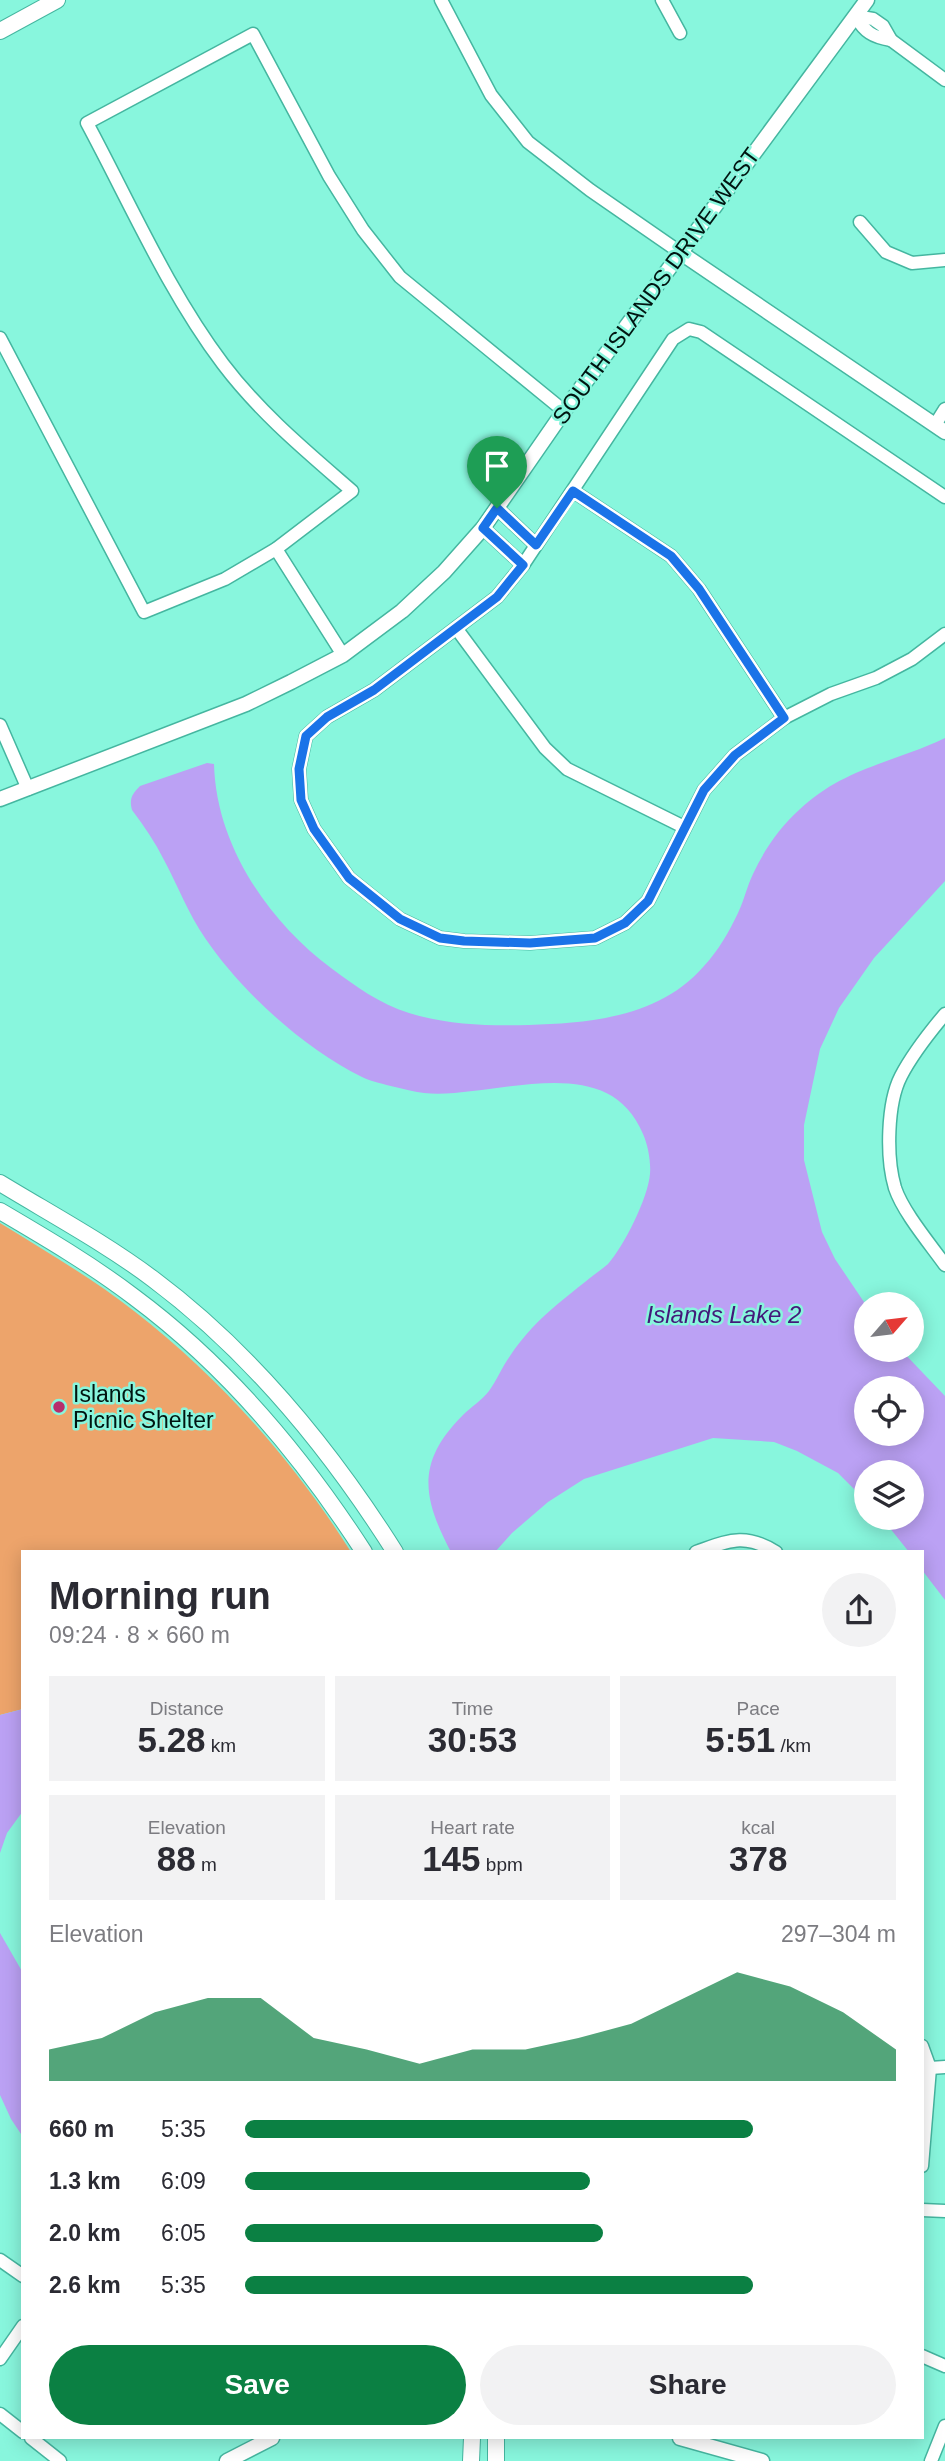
<!DOCTYPE html>
<meta charset="utf-8">
<style>
:root{--surface:#fff;--page:#f2f2f3;--text:#2b2b33;--muted:#7c7c81;--accent:#0b8043}
body{margin:0;font-family:Arial,sans-serif;background:var(--page);color:var(--text);height:100vh;display:flex;flex-direction:column;font-size:26px;white-space:nowrap}
*{box-sizing:border-box;margin:0}
p{font-size:23px;color:var(--muted)}
.icon{flex:none;width:38px;height:38px;fill:none;stroke:currentColor;stroke-width:2;stroke-linecap:round;stroke-linejoin:round}
.map{position:relative;flex:1;overflow:hidden}
.drawer{position:absolute;left:21px;top:1550px;width:903px;height:889px;display:flex;flex-direction:column;background:var(--surface);border-radius:0px;box-shadow:0 4px 18px #0003}
.drawer>*{flex:none}
.needle{width:46px;rotate:62deg}
.fabs{position:absolute;left:854px;top:1292px;display:grid;gap:14px}
.fabs a{display:grid;place-items:center;width:70px;height:70px;border-radius:50%;background:var(--surface);box-shadow:0 4px 18px #0003;font-size:35px}
.pin{position:absolute;display:grid;place-items:center;width:60px;height:60px;color:#fff;margin:-72px -30px;border-radius:50% 50% 50% 0;rotate:-45deg;box-shadow:0 0 7px #0007}
.pin .icon{rotate:45deg}
.round{display:grid;place-items:center;flex:none;width:74px;height:74px;border-radius:37px;background:var(--page)}
.overview{display:flex;align-items:center;justify-content:space-between;height:119px;padding:0 28px}
h1{font-size:38px;font-weight:700;line-height:52px}
.figures{display:grid;grid-template-columns:repeat(3,1fr);gap:10px;height:119px;padding:7px 28px}
.figures div{display:grid;align-content:center;border-radius:0px;background:var(--page);text-align:center}
.figures b{font-size:35px;font-weight:700}
.figures small{font-size:19px;font-weight:400}
.figures p{font-size:19px}
.chart{height:196px;padding:14px 28px}
.chart p{display:flex;justify-content:space-between}
.chart svg{width:100%;height:126px;margin-top:7px;fill:var(--accent);opacity:.7}
.action{display:flex;gap:14px;margin-top:auto;padding:14px 28px}
.action a{flex:1;height:80px;border-radius:42px;background:var(--accent);color:#fff;font-size:28px;font-weight:700;line-height:80px;text-align:center}
.action a+a{background:var(--page);color:var(--text)}
ul{padding:0 28px;list-style:none;font-size:23px}
li{display:grid;grid-template-columns:112px 84px 1fr;align-items:center;height:52px}
li i{height:18px;border-radius:9px;background:var(--accent)}
.map>svg:first-child{display:block}
</style>
<div class="map">
<svg width="945" height="2461" viewBox="0 0 945 2461">
<rect width="100%" height="100%" fill="#88f6dd"/>
<!-- green -->
<path fill="#eda46b" d="M 0,1223 C 45,1251 92,1278 134,1311 C 220,1378 293,1460 351,1552 L 23,1552 L 23,1709 L 0,1715 Z"/>
<!-- water -->
<g fill="#bba1f4" fill-rule="evenodd">
<path d="M 945,738 L 945,881 L 874,958 L 839,1008 L 820,1049 L 804,1125 L 804,1160 L 822,1232 L 835,1259 L 866,1305 L 866,1349 L 900,1349 L 945,1396 L 945,1600 L 922,1570 L 922,1552 L 909,1552 L 881,1517 L 912,1517 L 912,1472 L 866,1472 L 866,1501 L 838,1473 L 797,1451 L 774,1442 L 713,1438 L 584,1479 L 548,1502 L 512,1533 L 495,1552 L 451,1552 C 422,1497 416,1462 463,1415 C 471,1407 482,1400 489,1391 C 497,1380 502,1367 510,1356 C 516,1346 524,1337 532,1328 C 548,1311 566,1297 585,1282 C 592,1276 601,1270 608,1264 C 624,1246 648,1198 650,1174 C 651,1162 648,1145 643,1134 C 607,1046 492,1100 424,1093 C 415,1092 405,1089 395,1087 C 384,1084 372,1082 362,1077 C 303,1048 241,991 205,938 C 188,913 178,886 164,860 C 155,842 144,826 132,810 C 129,799 132,794 140,786 L 207,763 L 214,764 C 216,845 268,921 331,968 C 355,986 380,1004 409,1013 C 448,1025 488,1026 529,1025 C 591,1023 660,1017 704,966 C 718,951 729,932 738,913 C 744,901 747,886 753,874 C 764,850 780,827 799,810 C 843,768 893,763 945,738 ZM 866,1388 L 912,1388 L 912,1433 L 866,1433 Z"/>
<polygon points="23,1709 23,1811 7,1833 0,1853 0,1715"/>
<polygon points="0,1933 23,1973 23,2137 11,2119 0,2095"/>
</g>
<g fill="none" stroke-linecap="round" stroke-linejoin="round">
<defs>
<g id="minor">
<polyline points="441,0 491,95 528,142 590,190 681,253"/>
<polyline points="662,0 680,33"/>
<polyline points="855,16 873,19 883,26 891,40 945,80"/>
<path d="M 855,16 C 865,32 872,37 891,40"/>
<polyline points="860,222 886,252 912,263 945,260"/>
<path d="M 0,338 L 144,612 L 225,579 L 276,549 L 352,491 C 306,451 260,413 223,364 C 168,291 130,203 87,123 L 253,34 L 329,176 L 363,230 L 400,277 L 564,411"/>
<polyline points="935,425 945,409"/>
<polyline points="573,491 671,556 699,589 784,718"/>
<polyline points="945,497 701,332 689,329 673,339 523,565 497,597 374,690 327,717 306,736 299,769 301,800 314,829 349,878 400,919 440,938 464,941 530,943 595,938 625,923 648,901 704,790 735,755 784,718 831,694 876,678 912,659 945,634"/>
<polyline points="497,508 536,545"/>
<polyline points="483,528 523,565"/>
<polyline points="276,549 343,655"/>
<polyline points="456,628 545,748 567,769 684,827"/>
<polyline points="0,725 28,789"/>
<path d="M 945,1014 C 929,1033 913,1053 901,1076 C 887,1103 886,1158 895,1188 C 903,1212 930,1244 945,1265"/>
<path d="M 696,1552 C 728,1541 744,1532 776,1552"/>
<polyline points="922,2046 930,2068 922,2166"/>
<polyline points="930,2068 945,2067"/>
<polyline points="922,2210 945,2211"/>
<polyline points="0,2260 23,2276"/>
<polyline points="922,2356 945,2366"/>
<polyline points="0,2359 23,2326"/>
<polyline points="0,2414 23,2432"/>
<polyline points="31,2438 60,2461"/>
<polyline points="931,2461 945,2426"/>
</g>
<g id="tertiary">
<polyline points="681,253 945,432"/>
<polyline points="0,799 246,704 291,682 343,655 402,611 444,572 483,528 564,411 867,0"/>
<polyline points="680,2438 762,2461"/>
<polyline points="227,2461 272,2438"/>
</g>
<g id="secondary">
<polyline points="0,31 57,0"/>
<path d="M 0,1183 C 51,1214 105,1243 153,1279 C 252,1353 330,1449 395,1552"/>
<path d="M 0,1211 C 46,1238 92,1265 134,1297 C 227,1366 302,1456 364,1552"/>
<polyline points="471,2461 472,2438"/>
<polyline points="496,2461 496,2438"/>
</g>
</defs>
<!-- minor casing -->
<use href="#minor" stroke="#45b6a0" stroke-width="15"/>
<!-- tertiary casing -->
<use href="#tertiary" stroke="#45b6a0" stroke-width="17"/>
<!-- secondary casing -->
<use href="#secondary" stroke="#45b6a0" stroke-width="18"/>
<!-- minor -->
<use href="#minor" stroke="#fff" stroke-width="12"/>
<!-- tertiary -->
<use href="#tertiary" stroke="#fff" stroke-width="14"/>
<!-- secondary -->
<use href="#secondary" stroke="#fff" stroke-width="16"/>
</g>
<g fill="none" stroke-linecap="round" stroke-linejoin="round">
<defs>
<polygon id="route" points="573,491 671,556 699,589 784,718 735,755 704,790 648,901 625,923 595,938 530,943 464,941 440,938 400,919 349,878 314,829 301,800 299,769 306,736 327,717 374,690 497,597 523,565 483,528 497,508 536,545"/>
</defs>
<!-- route casing -->
<use href="#route" stroke="#fff" stroke-width="14"/>
<!-- route -->
<use href="#route" stroke="#1a73e8" stroke-width="9"/>
</g>
<!-- markers -->
<circle fill="#b72e6c" stroke="#88f6dd" stroke-width="2.5" cx="59" cy="1407" r="7"/>
<g text-anchor="middle" stroke-width="5" stroke-linejoin="round" paint-order="stroke">
<!-- street labels -->
<g font-size="23" fill="#001511" stroke="#88f6dd">
<text transform="translate(656 286) rotate(-54)" y="8">SOUTH ISLANDS DRIVE WEST</text>
</g>
<!-- poi labels -->
<g font-size="23" fill="#001511" stroke="#88f6dd" text-anchor="start">
<text x="73" y="1402">Islands<tspan x="73" dy="26">Picnic Shelter</tspan></text>
</g>
<!-- water labels -->
<g font-size="24" font-style="italic" fill="#431979" stroke="#88f6dd">
<text x="724" y="1323">Islands Lake 2</text>
</g>
</g>
</svg>
<div class="fabs">
<a><svg class="needle" viewBox="-14 -14 28 28"><path d="M0-13l5 13h-10z" fill="#e53935"/><path d="M0 13l5-13h-10z" fill="#7c7c81"/></svg></a>
<a><svg class="icon" aria-label="locate" viewBox="0 0 24 24"><circle cx="12" cy="12" r="6"/><path d="M12 2v4M12 18v4M2 12h4M18 12h4"/></svg></a>
<a><svg class="icon" aria-label="layers" viewBox="0 0 24 24"><path d="M12 4l9 5-9 5-9-5zM3 14l9 5 9-5"/></svg></a>
</div>
<div class="pin" style="left:497px;top:508px;background:#1e9e55"><svg class="icon" aria-label="arrive" viewBox="0 0 24 24"><path d="M6 21V4h12l-3 4 3 4H6"/></svg></div>
<section class="drawer">
<div class="overview"><div><h1>Morning run</h1><p>09:24 · 8 × 660 m</p></div><a class="round"><svg class="icon" aria-label="share" viewBox="0 0 24 24"><path d="M12 15V3M7 8l5-5 5 5M5 13v7h14v-7"/></svg></a></div>
<div class="figures">
<div><p>Distance</p><b>5.28<small> km</small></b></div>
<div><p>Time</p><b>30:53</b></div>
<div><p>Pace</p><b>5:51<small> /km</small></b></div>
</div>
<div class="figures">
<div><p>Elevation</p><b>88<small> m</small></b></div>
<div><p>Heart rate</p><b>145<small> bpm</small></b></div>
<div><p>kcal</p><b>378</b></div>
</div>
<div class="chart"><p><span>Elevation</span>297–304 m</p>
<svg viewBox="0 0 160 44" preserveAspectRatio="none"><path d="M0 44V33L10 29L20 20L30 15L40 15L50 29L60 33L70 38L80 33L90 33L100 29L110 24L120 15L130 6L140 11L150 20L160 33V44z"/></svg>
</div>
<ul>
<li><b>660 m</b>5:35<i style="width:78%"></i></li>
<li><b>1.3 km</b>6:09<i style="width:53%"></i></li>
<li><b>2.0 km</b>6:05<i style="width:55%"></i></li>
<li><b>2.6 km</b>5:35<i style="width:78%"></i></li>
</ul>
<div class="action"><a>Save</a><a>Share</a></div>
</section>
</div>
